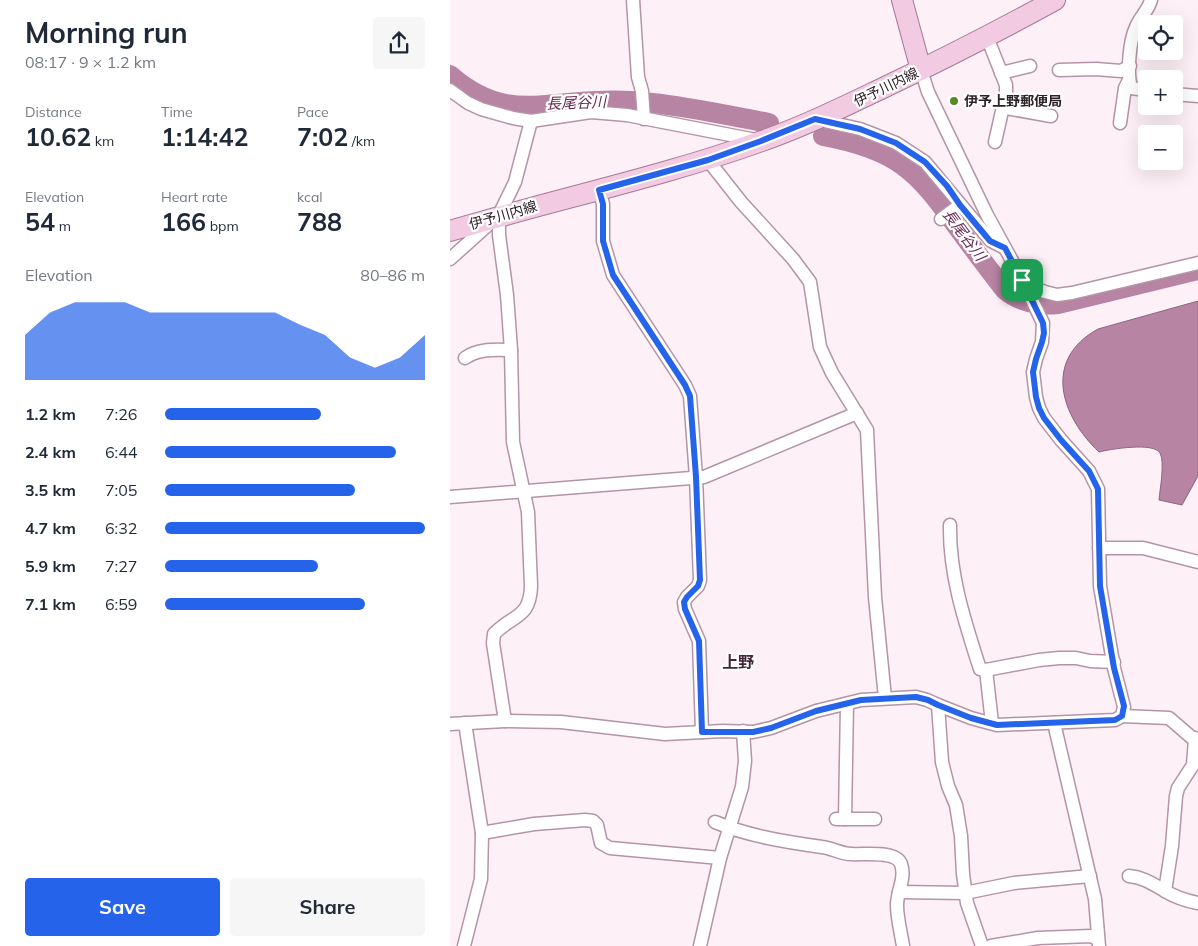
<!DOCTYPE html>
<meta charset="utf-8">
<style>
:root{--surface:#fff;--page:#f6f6f7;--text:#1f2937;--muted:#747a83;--accent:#2563eb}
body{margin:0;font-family:Mulish,"Noto Sans JP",sans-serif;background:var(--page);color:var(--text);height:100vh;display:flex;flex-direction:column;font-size:19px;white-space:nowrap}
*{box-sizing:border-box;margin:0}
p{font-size:16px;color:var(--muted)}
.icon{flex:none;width:28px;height:28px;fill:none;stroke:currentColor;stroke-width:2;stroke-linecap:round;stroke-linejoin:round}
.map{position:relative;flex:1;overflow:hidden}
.sheet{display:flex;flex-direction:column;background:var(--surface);width:450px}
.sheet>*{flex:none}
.tools{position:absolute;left:688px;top:15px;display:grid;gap:10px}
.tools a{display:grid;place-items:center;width:45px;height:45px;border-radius:5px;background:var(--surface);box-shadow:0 5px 20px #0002;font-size:25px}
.pin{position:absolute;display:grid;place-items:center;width:42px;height:42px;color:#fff;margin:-21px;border-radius:10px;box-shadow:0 2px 8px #0006}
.round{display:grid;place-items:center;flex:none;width:52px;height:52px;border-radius:5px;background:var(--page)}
.overview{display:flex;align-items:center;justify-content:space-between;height:85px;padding:0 25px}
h1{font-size:28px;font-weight:700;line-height:38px}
.metrics{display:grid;grid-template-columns:repeat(3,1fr);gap:8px;height:85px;padding:5px 25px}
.metrics div{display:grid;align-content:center}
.metrics b{font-size:25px;font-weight:700}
.metrics small{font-size:14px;font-weight:400}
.metrics p{font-size:14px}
.chart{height:140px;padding:10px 25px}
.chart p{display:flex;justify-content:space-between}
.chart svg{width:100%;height:90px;margin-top:5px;fill:var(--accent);opacity:.7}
.button{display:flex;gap:10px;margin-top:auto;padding:10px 25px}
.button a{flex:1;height:58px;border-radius:5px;background:var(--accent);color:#fff;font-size:20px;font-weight:700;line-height:58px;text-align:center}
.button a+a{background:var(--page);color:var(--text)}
ul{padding:0 25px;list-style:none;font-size:16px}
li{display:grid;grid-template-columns:80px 60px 1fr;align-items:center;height:38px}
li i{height:12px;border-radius:6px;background:var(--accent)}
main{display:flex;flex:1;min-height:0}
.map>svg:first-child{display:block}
</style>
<main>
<section class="sheet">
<div class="overview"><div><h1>Morning run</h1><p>08:17 · 9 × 1.2 km</p></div><a class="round"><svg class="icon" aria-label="share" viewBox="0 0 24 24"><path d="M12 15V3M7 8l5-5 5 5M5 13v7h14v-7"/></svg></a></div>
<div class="metrics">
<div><p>Distance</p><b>10.62<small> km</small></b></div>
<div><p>Time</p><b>1:14:42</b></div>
<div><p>Pace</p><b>7:02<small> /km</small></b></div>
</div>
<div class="metrics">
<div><p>Elevation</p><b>54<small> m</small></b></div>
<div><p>Heart rate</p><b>166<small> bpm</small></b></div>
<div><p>kcal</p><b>788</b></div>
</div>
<div class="chart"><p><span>Elevation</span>80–86 m</p>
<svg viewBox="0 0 160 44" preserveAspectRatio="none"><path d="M0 44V22L10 11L20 6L30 6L40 6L50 11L60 11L70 11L80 11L90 11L100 11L110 17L120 22L130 33L140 38L150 33L160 22V44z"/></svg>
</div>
<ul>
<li><b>1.2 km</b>7:26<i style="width:60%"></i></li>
<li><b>2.4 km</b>6:44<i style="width:89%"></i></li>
<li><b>3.5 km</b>7:05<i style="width:73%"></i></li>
<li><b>4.7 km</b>6:32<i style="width:100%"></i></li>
<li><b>5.9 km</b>7:27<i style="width:59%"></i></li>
<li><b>7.1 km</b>6:59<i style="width:77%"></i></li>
</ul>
<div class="button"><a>Save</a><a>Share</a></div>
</section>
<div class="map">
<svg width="748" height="946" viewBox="0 0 748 946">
<rect width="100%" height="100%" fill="#fef0f7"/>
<!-- water -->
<path fill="#b784a3" stroke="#8e667e" d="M 748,301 L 748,476 L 732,505 L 709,500 C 710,489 715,462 710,453 C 704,442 661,449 649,452 C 611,416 592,360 648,329 Z"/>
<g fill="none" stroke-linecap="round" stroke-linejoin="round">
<!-- river -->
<g stroke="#b784a3" stroke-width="20">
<path d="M 0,75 C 51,120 89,103 148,101 C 166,100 185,101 202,103 C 241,107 280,116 319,123"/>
<path d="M 373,136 C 400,141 430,149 452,165 C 477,183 493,208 511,232 C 525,251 540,271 555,290 C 569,302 589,306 608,304 L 748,270"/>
</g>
<defs>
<g id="minor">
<polyline points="183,0 188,77 192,91 194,119"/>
<polyline points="537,37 556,85 556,108"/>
<polyline points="471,70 478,92 537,215 572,279 584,288 595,292 607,295 622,293 748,263"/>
<polyline points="609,70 646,69 671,71 680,66"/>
<polyline points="551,73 580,66"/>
<polyline points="0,90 18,103 31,109 63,118 81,121 141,112 177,115 306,140"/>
<path d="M 696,90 L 681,88 C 677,73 679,42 686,27 C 690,17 698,11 701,0"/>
<polyline points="724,94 748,96"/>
<polyline points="365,119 410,129 446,143 475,162 541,241 555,248"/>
<polyline points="670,123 675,88 679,80"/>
<polyline points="545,142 552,111 556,108 601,116"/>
<polyline points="258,160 291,202 343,259 360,282 370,347 382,373 417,430 425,597 435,698"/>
<polyline points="149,190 153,204 153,241 163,275 235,385 240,396 246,477 250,580 248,586 237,597 234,602 235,609 249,641 252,732"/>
<path d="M 49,215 L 49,235 L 57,295 L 61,350 L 63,442 L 78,512 L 81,586 C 80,619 63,614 44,634 L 43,643 L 55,721"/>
<polyline points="491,219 510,205"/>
<polyline points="0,259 49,215 65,182 81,121"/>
<path d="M 15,358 C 29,348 46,350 61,350"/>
<polyline points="0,497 254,477 407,413"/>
<path d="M 500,525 C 499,575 515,622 530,669 L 536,670 L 589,660 L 609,658 L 626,658 L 640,661 L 664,662"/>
<polyline points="649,548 693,548 748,562"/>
<polyline points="536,670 542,723"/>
<polyline points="488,705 492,762 498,786 506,805 511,836 513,874 517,903 532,946"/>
<polyline points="672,716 719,718 741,737 748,739"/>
<polyline points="604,723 645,899 649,946"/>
<polyline points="0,724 55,721 111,722 215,734 273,731 303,732 321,728 366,711 411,700 466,697 477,700 488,705 521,718 547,725 665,720 672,716 674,707 664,668 650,586 648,489 639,471 611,440 594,418 589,408 586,397 583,372 586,359 592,342 593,323 572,279"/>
<polyline points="386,819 425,819"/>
<polyline points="395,819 397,704"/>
<path d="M 265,822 C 298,836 336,842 372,847 C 382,848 391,854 401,854 C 414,855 446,850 451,864 C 456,878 447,891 447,905 C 447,918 451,933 453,946"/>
<polyline points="32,833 84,824 135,820 143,821 147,825 151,843 160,848 270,858"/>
<path d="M 679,876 C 693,877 703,884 715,891 C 725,897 737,901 748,903"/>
<polyline points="715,891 722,846 726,796 728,788 743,765 745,739"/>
<polyline points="449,892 515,893 564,883 640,876"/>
<polyline points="14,946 31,879 32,833 15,723"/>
<polyline points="250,946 270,858 292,787 295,761 293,731"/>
<polyline points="541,946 588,938 641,936 647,939"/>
</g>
<g id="primary">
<polyline points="452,0 471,70"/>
<path d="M 0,231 C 102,200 208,178 309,142 C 353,127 395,106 437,86 C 494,59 550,30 605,0"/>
</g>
</defs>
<!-- minor casing -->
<use href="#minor" stroke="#b494a6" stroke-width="15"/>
<!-- primary casing -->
<use href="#primary" stroke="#a77995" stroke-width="22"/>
<!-- minor -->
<use href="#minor" stroke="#fff" stroke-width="12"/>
<!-- primary -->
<use href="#primary" stroke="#f2cbe3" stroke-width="20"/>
</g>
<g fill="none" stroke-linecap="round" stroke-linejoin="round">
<defs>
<polygon id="route" points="365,119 410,129 446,143 475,162 497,186 510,205 540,241 555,248 572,280 593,323 594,333 592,342 586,359 583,372 586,397 589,408 594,418 611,440 639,471 648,489 650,586 664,668 674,706 672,716 665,720 547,725 521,718 488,705 478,700 466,697 411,700 366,711 321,728 303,732 252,732 249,641 235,609 234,602 237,597 248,586 250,580 246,477 240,396 235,385 163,275 153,241 153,204 149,190 258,160 311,141"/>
</defs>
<!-- route casing -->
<use href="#route" stroke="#fff" stroke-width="10"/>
<!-- route -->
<use href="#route" stroke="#2563eb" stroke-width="6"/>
</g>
<!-- markers -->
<circle fill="#578a22" stroke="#fff" stroke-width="2" cx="504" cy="101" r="5"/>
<g text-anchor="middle" stroke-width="4.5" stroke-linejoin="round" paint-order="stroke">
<!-- street labels -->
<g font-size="14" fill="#2d2128" stroke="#fff">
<text transform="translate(436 87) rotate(-26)" y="5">伊予川内線</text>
<text transform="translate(53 215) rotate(-16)" y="5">伊予川内線</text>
</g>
<!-- poi labels -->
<g font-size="14" font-weight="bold" fill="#2d2128" stroke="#fff" text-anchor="start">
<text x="514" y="106">伊予上野郵便局</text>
</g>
<!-- water labels -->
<g font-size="15" font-style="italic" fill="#682a53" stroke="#fff">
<text transform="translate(126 103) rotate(-2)" y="5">長尾谷川</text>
<text transform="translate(514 235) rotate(53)" y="5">長尾谷川</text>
</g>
<!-- quarter labels -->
<g font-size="16" font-weight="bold" fill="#412837" stroke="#fff">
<text x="288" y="668">上野</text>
</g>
</g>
</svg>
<div class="tools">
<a><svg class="icon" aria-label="locate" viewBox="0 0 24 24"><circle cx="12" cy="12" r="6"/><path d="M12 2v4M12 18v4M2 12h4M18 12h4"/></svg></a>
<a>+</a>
<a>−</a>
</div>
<div class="pin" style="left:572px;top:280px;background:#1e9e55"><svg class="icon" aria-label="arrive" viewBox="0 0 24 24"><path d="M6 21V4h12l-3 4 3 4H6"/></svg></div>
</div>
</main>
